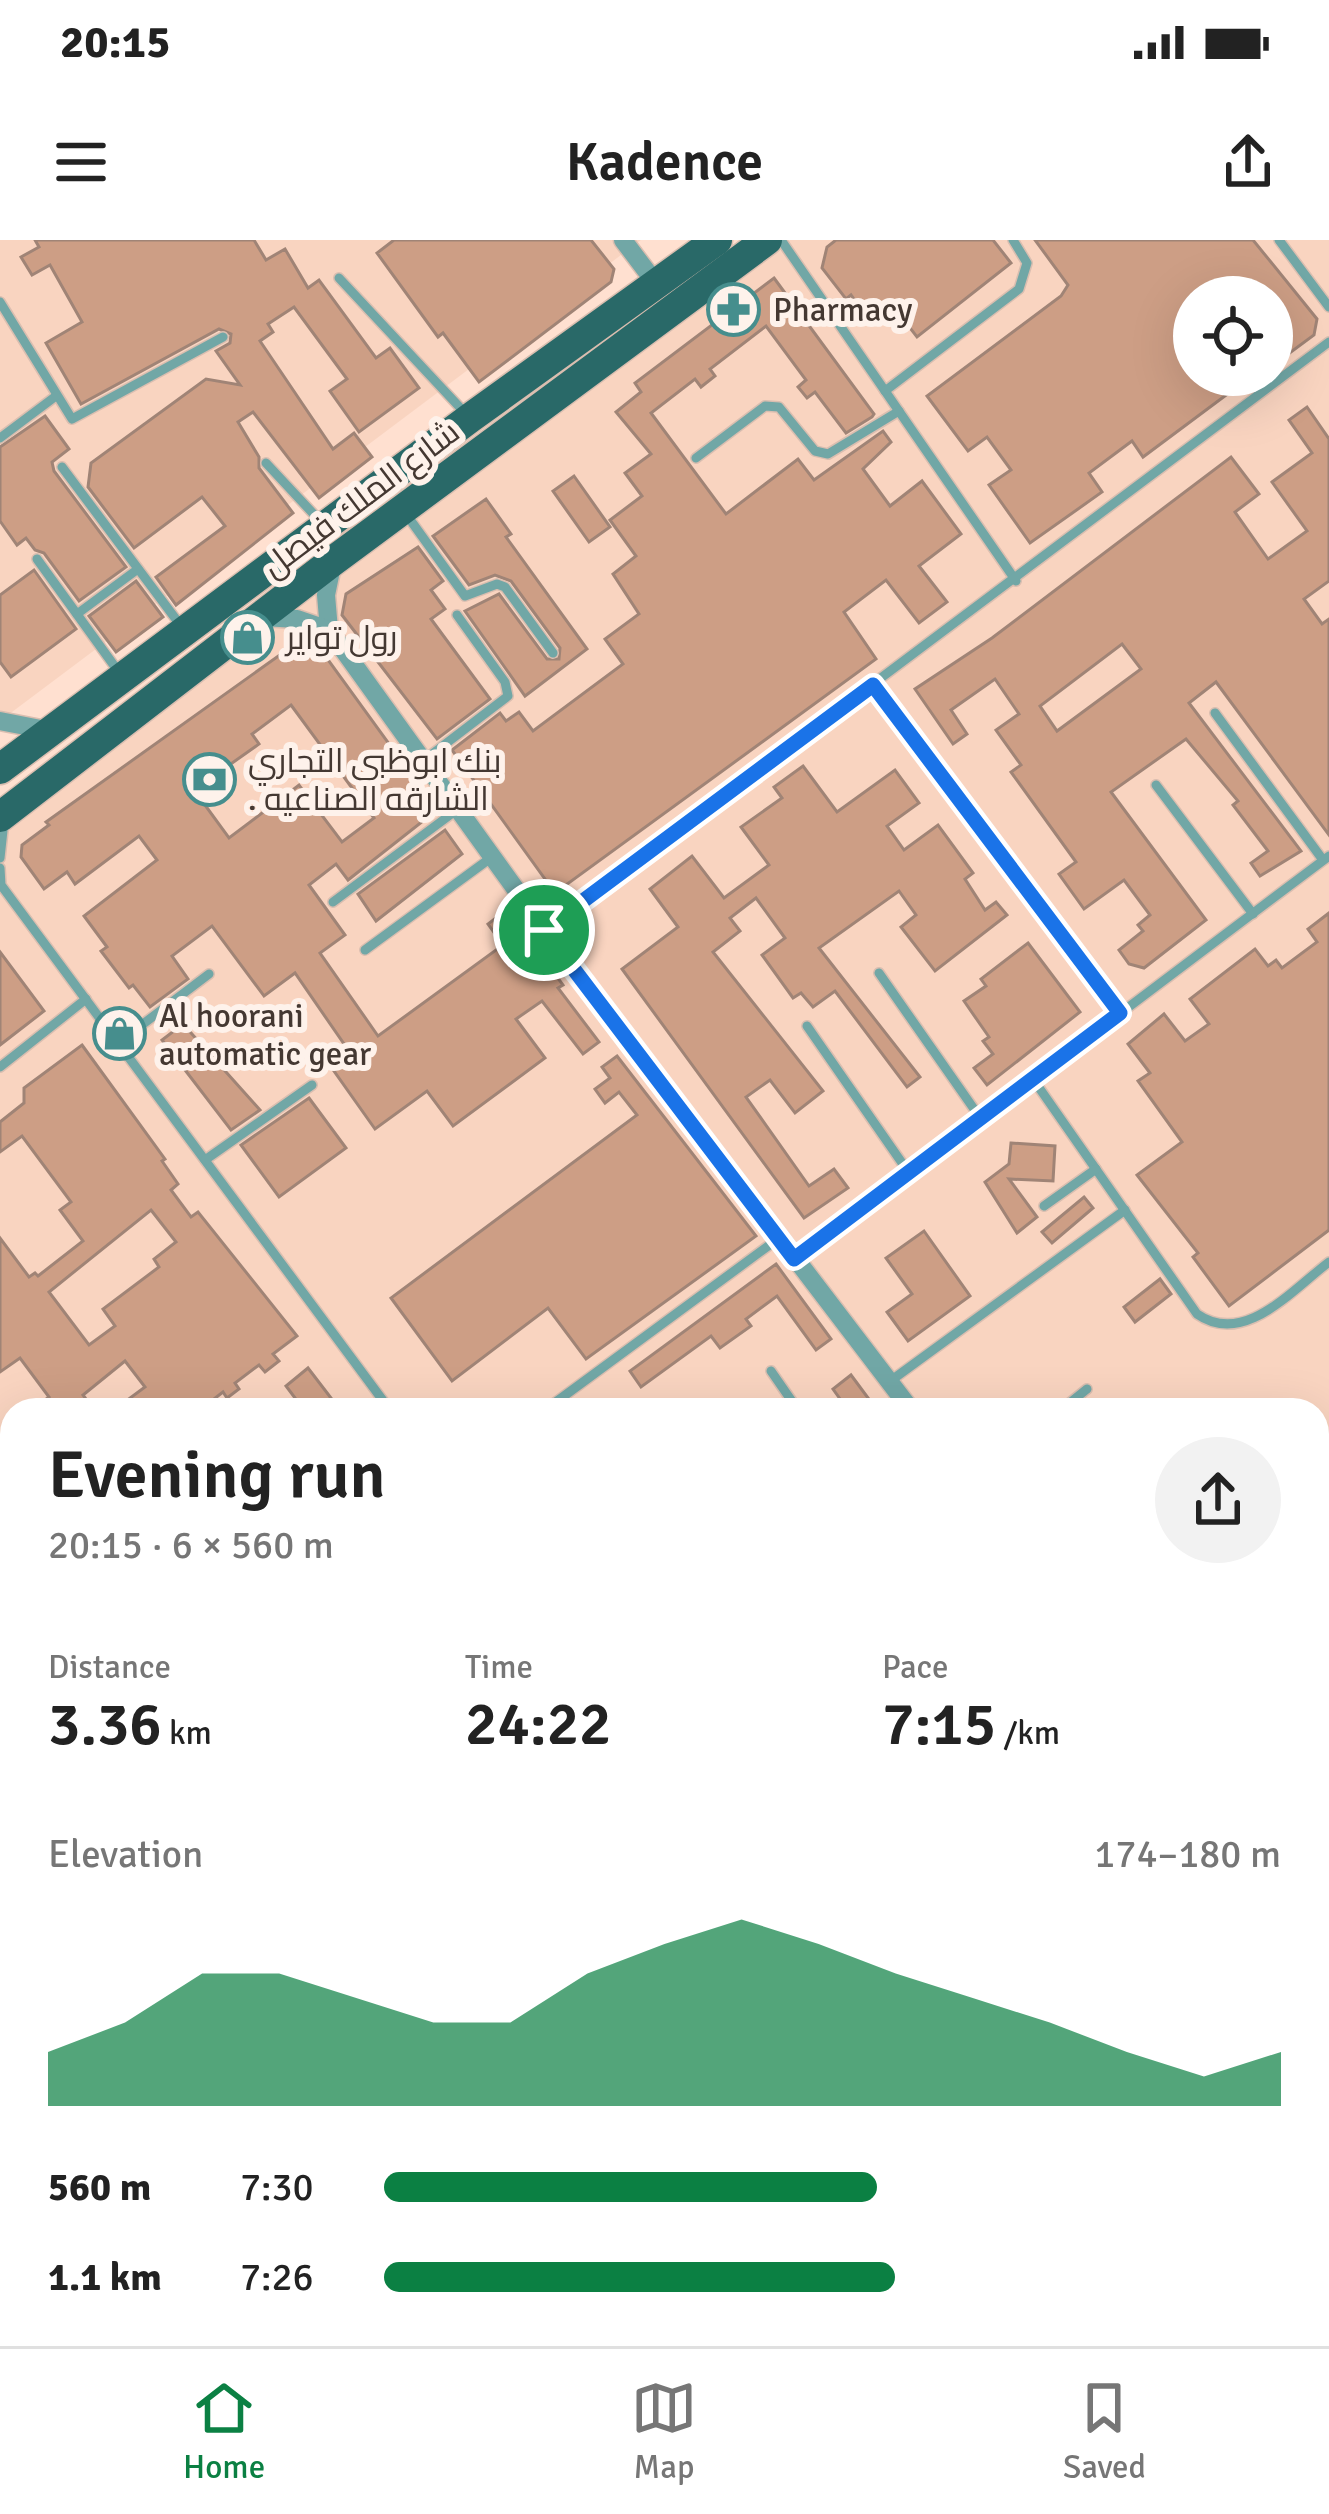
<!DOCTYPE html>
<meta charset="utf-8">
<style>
:root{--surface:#fff;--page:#f2f2f2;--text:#222;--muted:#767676;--line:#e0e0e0;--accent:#0b8043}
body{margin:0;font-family:Signika,Cairo,sans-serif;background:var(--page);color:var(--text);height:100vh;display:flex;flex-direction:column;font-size:45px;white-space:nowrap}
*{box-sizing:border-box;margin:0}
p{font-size:39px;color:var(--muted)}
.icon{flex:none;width:66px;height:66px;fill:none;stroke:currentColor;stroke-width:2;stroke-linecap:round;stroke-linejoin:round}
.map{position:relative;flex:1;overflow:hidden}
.sheet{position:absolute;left:0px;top:1158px;width:1329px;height:948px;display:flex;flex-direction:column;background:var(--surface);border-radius:36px 36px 0 0;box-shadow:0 12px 48px #0002}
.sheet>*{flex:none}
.controls{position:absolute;left:1173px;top:36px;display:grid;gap:24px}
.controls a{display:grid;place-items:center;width:120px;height:120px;border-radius:50%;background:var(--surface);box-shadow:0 12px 48px #0002;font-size:60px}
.pin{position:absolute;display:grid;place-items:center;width:102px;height:102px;color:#fff;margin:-51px;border:6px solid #fff;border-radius:50%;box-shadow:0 3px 12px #0007}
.round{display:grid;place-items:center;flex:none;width:126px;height:126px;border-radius:63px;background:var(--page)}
.head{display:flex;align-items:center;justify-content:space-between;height:204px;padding:0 48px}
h1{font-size:66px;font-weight:600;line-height:90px}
.figures{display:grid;grid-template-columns:repeat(3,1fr);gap:18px;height:204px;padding:12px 48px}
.figures div{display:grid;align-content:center}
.figures b{font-size:60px;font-weight:600}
.figures small{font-size:33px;font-weight:400}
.figures p{font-size:33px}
.chart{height:336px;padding:24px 48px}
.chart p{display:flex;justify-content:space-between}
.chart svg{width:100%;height:216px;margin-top:12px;fill:var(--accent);opacity:.7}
ul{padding:0 48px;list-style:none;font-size:39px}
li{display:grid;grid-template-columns:192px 144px 1fr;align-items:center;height:90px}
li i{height:30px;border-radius:15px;background:var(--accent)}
.status{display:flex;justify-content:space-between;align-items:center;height:84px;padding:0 60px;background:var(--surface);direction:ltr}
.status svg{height:33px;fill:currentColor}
header{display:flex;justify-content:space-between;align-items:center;height:156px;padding:0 48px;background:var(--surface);font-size:54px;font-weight:600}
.dock{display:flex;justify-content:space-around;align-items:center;height:168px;border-top:3px solid var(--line);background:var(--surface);font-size:33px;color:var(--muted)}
.dock a{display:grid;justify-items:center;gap:6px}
.dock .selected{color:var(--accent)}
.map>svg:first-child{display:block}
</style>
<div class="status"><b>20:15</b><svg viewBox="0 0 49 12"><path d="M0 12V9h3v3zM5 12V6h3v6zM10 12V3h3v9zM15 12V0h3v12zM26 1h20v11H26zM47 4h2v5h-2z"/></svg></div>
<header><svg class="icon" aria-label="menu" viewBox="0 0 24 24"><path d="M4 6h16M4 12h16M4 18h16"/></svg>Kadence<svg class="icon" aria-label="share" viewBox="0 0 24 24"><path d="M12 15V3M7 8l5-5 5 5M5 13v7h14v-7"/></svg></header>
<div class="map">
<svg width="1329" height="2106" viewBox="0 0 1329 2106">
<rect width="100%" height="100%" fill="#ffe0d0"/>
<!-- built -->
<g fill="#f9d4c0" fill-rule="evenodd">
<polygon points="0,0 641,0 0,481"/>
<path d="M 790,0 L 1329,0 L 1329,2106 L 512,2106 L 503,2094 L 1317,2094 L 1317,1170 L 12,1170 L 12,1438 L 0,1422 L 0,588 ZM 1194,57 L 1272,57 L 1272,135 L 1194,135 Z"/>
<polygon points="0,1588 12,1603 12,2094 384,2094 393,2106 0,2106"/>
</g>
<!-- building -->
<g fill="#cd9e85" stroke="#a08476" stroke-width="3" fill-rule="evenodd">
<polygon points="35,0 254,0 266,20 285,9 308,48 319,40 376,118 390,108 419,148 359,192 330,151 347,139 294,67 268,84 273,92 260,101 333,209 354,193 372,217 319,258 253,172 238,182 259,217 259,228 293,273 176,365 156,337 225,286 202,257 134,308 88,247 91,223 206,139 240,145 216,111 230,103 231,94 219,89 81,164 46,103 82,82 50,25 32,35 21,17 39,7"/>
<polygon points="394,0 591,0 614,29 611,42 479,142 443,93 438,97 377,13"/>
<polygon points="836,0 993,0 1011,23 917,97 890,62 868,79 851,55 846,59 822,28 827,7"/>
<polygon points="1035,0 1253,0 1317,79 1314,95 1272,126 1272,57 1194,57 1194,135 1253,135 1143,217 1132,201 1089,233 1102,252 1030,303 989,245 1011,230 987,197 968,211 927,156 1061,56 1068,45"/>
<polygon points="774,38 874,174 872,177 846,193 815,152 807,158 798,147 806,140 766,86 710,129 715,136 701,147 695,139 651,173 726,274 798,219 814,240 883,191 891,202 863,229 890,266 922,241 961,294 919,326 947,362 919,383 886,340 844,372 876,419 555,653 452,510 500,473 506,481 519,472 533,491 623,424 605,399 639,374 613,334 636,316 610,280 642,256 625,233 651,214 616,172 641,152 635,143"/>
<path d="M 1307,167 L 1329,199 L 1329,341 L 1304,359 L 1322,384 L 1329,379 L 1329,595 L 1216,442 L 1189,463 L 1301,611 L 1260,636 L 1251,623 L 1268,611 L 1233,565 L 1238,561 L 1186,499 L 1111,552 L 1206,680 L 1144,728 L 1129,724 L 1119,710 L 1143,691 L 1138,685 L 1150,675 L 1124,640 L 1084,669 L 1059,634 L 1076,622 L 1011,532 L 1021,525 L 996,490 L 1019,474 L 995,439 L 951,470 L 967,494 L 953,504 L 915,449 L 992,398 L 1231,217 L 1259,254 L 1235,272 L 1268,319 L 1307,291 L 1272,242 L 1312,213 L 1289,180 ZM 1122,404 L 1141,429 L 1057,491 L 1040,466 Z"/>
<polygon points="45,176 69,209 52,222 54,231 126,327 79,361 44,313 35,310 26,298 17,305 0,281 0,207"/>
<polygon points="574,236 610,287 589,302 553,251"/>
<polygon points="486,259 511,294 506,297 587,409 525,456 465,371 499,354 547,419 559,419 560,408 511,341 495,335 469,345 433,296"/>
<polygon points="418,307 443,341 431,350 445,369 431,379 490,459 437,499 342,375 346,354"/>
<polygon points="34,330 76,389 11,437 0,422 0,355"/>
<polygon points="136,341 163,377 116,412 89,376"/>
<path d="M 305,397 L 313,399 L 437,570 L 348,640 L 336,624 L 309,645 L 345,695 L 320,713 L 378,796 L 503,705 L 488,684 L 501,674 L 540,723 L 544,719 L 563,745 L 558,748 L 599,802 L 583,814 L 542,761 L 516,779 L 545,818 L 453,886 L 427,851 L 375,889 L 334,831 L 353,817 L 295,733 L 264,756 L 212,686 L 172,716 L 188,739 L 150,767 L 133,745 L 129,748 L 101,711 L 107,707 L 84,676 L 157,620 L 139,596 L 75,644 L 67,632 L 44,649 L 21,617 L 22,605 L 49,585 L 46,582 ZM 291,465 L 374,578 L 342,602 L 299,545 L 229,598 L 194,550 L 259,504 L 252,494 Z"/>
<polygon points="803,526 837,572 895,530 919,563 887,586 904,610 938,585 973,633 965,639 985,670 996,662 1007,675 935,731 901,687 916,675 899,651 819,708 920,837 907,847 835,751 813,767 801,753 793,758 762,715 785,698 756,658 730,678 740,691 713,712 823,851 795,873 770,840 746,857 809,946 834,929 848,948 804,978 622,729 678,687 650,649 692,616 724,658 769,625 741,587 782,558 774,547"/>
<polygon points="445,590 462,614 376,681 358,654"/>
<polygon points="1329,673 1329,990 1229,1066 1193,1017 1198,1013 1137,935 1182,902 1138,841 1150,833 1128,804 1164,774 1185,801 1209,784 1190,759 1255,709 1268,726 1276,720 1282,728 1317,702 1308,689"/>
<polygon points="1028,703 1080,772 987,845 974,828 993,814 983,801 989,797 964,761 986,746 981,739"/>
<polygon points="0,712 44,771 0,805"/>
<polygon points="183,784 260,870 231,890 162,800"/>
<path d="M 82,805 L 165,919 L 162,921 L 178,944 L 171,950 L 191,977 L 198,972 L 297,1096 L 273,1114 L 279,1121 L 265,1132 L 259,1125 L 235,1143 L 239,1149 L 227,1158 L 223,1152 L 200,1170 L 114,1170 L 145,1147 L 125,1121 L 83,1155 L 94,1170 L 31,1170 L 49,1157 L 20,1118 L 0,1132 L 0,998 L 29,1037 L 35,1033 L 38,1036 L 83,1001 L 60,970 L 71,962 L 22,896 L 0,912 L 0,882 L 24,863 L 24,848 ZM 151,970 L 176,1002 L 154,1019 L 159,1027 L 103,1069 L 115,1086 L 89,1105 L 49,1052 Z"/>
<polygon points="617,816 756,996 586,1119 548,1068 452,1141 391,1058 637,875 619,852 605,863 595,849 610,838 602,827"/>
<polygon points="309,858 346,908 279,957 241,905"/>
<polygon points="1011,903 1055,906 1053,941 1009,939 1037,977 1017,993 985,942 1009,924"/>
<polygon points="1084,957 1093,968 1052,1003 1042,992"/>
<polygon points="924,991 970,1056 908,1101 887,1072 912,1054 886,1018"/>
<polygon points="776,1024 831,1099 816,1110 777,1056 746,1079 751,1086 720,1108 711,1096 641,1147 630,1131"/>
<polygon points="1160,1039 1171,1054 1135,1082 1124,1067"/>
<polygon points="308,1128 331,1158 315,1170 304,1170 286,1146"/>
<polygon points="851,1135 877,1170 848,1170 833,1149"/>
</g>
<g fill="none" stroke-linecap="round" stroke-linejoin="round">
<defs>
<g id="service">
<polyline points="781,0 1016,341"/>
<polyline points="1279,0 1329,67"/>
<polyline points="339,38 466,174"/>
<polyline points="0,62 72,179 223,97"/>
<polyline points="885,151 1019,49 1027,23 1013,0"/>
<polyline points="0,198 56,156"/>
<polyline points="696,218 765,166 779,167 815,211 828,214 899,171"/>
<polyline points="266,223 321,282"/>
<polyline points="62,227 181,386"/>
<polyline points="406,274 465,356 497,344 505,347 553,413"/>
<polyline points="37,319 118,431"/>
<polyline points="77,374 138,329"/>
<polyline points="873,445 1120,774"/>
<polyline points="1215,473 1323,620"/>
<polyline points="423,521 508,456 505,442 457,375"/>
<polyline points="1156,545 1253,674"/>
<polyline points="0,618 4,581"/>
<polyline points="0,628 1,645 390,1170"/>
<polyline points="333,662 458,569"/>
<polyline points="546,689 1329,102"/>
<polyline points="365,710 492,617"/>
<polyline points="879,733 981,879"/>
<polyline points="807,786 909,933"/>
<polyline points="118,803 209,734"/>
<polyline points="0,827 86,759"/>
<path d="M 1033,839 L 1197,1074 C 1244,1107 1292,1050 1329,1022"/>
<polyline points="205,920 312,845"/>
<polyline points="1044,966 1096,929"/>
<polyline points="797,1017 1329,616"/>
<polyline points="771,1131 798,1170"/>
<polyline points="889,1142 1125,970"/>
<polyline points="545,1170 779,998"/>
<polyline points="1061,1170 1087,1149"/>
<polyline points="0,1421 12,1413"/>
<polyline points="1317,1723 1329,1715"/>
<polyline points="0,1788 12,1779"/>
<polyline points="690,2094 700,2106"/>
<polyline points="1076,2094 1085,2106"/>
<polyline points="234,2106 250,2094"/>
<polyline points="1322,2106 1329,2101"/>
</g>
<g id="minor">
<polyline points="623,0 657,45"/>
<polyline points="332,326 326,355 329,390 545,690 911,1170"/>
<polyline points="263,377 297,379 329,390"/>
<polyline points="0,481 51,491"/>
<polyline points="1317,1729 1329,1745"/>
</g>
<g id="tertiary">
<polyline points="1317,1571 1329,1562"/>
<polyline points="564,2106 581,2094"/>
<polyline points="631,2106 648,2094"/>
</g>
<g id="secondary">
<polyline points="0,1461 12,1477"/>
<polyline points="0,1524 12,1540"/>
<polyline points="424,2094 432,2106"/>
<polyline points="470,2094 478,2106"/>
</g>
<g id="primary">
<polyline points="0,529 470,178 717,0"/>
<polyline points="0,577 333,321 767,0"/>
</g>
</defs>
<!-- service casing -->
<use href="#service" stroke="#dabeb0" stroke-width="12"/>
<!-- minor casing -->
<use href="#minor" stroke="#dabeb0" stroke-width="21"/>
<!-- tertiary casing -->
<use href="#tertiary" stroke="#dabeb0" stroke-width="27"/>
<!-- secondary casing -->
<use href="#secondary" stroke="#dabeb0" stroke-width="30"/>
<!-- primary casing -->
<use href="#primary" stroke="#dabeb0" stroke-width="33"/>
<!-- path -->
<polyline stroke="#a08a7f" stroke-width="3" stroke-dasharray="9 9" stroke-linecap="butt" points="1317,1636 1329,1627"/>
<!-- service -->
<use href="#service" stroke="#71a7a6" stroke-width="9"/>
<!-- minor -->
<use href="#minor" stroke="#71a7a6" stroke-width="18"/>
<!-- tertiary -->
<use href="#tertiary" stroke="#71a7a6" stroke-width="24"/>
<!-- secondary -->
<use href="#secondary" stroke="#278786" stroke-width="27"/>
<!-- primary -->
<use href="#primary" stroke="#296968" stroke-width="30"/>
</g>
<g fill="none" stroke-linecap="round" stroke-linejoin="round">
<defs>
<polygon id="route" points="873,445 1120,773 794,1019 544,690"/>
</defs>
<!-- route casing -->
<use href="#route" stroke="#fff" stroke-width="24"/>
<!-- route -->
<use href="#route" stroke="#1a73e8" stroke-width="15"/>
</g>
<!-- icons -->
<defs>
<symbol id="pharmacy-ring" viewBox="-11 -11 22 22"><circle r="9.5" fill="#fef2eb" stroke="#468e8d" stroke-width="1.5"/><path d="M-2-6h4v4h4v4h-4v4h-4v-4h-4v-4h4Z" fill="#468e8d"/></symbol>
<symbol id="shop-ring" viewBox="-11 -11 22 22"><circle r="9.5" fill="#fef2eb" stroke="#468e8d" stroke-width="1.5"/><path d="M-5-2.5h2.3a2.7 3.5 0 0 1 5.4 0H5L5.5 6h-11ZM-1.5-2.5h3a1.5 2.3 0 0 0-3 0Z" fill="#468e8d"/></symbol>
<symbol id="bank-ring" viewBox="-11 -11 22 22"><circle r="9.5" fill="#fef2eb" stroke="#468e8d" stroke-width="1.5"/><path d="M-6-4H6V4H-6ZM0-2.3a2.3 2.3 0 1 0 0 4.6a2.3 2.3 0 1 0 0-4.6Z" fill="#468e8d"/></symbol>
</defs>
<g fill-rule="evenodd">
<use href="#pharmacy-ring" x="704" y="40" width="59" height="59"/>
<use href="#shop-ring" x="218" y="368" width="59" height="59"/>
<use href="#bank-ring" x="180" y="510" width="59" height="59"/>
<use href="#shop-ring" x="90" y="764" width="59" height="59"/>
</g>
<g text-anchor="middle" stroke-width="12" stroke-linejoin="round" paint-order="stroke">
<!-- poi labels -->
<g font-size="33" fill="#443832" stroke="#fef2eb" text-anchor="start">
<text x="773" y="81">Pharmacy</text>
<text x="286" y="409">رول تواير</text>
<text x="248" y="532">بنك ابوظبي التجاري<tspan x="248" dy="38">. الشارقه الصناعيه</tspan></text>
<text x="159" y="787">Al hoorani<tspan x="159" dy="38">automatic gear</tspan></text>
</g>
<!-- street labels -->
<g font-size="33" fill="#443832" stroke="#fef2eb">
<text transform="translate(360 258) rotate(-37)" y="12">شارع الملك فيصل</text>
</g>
</g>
</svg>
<div class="controls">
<a><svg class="icon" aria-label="locate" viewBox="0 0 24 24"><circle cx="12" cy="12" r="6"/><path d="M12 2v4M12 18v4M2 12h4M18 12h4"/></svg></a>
</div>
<div class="pin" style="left:544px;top:690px;background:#1e9e55"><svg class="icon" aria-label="arrive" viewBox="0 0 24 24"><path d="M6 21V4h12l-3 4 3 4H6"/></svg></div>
<section class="sheet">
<div class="head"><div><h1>Evening run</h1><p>20:15 · 6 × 560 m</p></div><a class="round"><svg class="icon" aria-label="share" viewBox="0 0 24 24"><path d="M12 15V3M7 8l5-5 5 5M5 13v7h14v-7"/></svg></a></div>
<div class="figures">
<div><p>Distance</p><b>3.36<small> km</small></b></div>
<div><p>Time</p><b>24:22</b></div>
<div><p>Pace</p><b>7:15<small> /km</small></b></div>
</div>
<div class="chart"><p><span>Elevation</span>174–180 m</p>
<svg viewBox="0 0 160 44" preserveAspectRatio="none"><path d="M0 44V33L10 27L20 17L30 17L40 22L50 27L60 27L70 17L80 11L90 6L100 11L110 17L120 22L130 27L140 33L150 38L160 33V44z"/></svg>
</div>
<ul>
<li><b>560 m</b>7:30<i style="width:55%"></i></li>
<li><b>1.1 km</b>7:26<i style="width:57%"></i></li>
</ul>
</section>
</div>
<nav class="dock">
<a class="selected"><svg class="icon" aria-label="home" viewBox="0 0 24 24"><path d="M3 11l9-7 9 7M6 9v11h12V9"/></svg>Home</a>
<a><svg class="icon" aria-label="map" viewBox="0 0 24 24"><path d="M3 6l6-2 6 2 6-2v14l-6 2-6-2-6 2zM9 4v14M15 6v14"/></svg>Map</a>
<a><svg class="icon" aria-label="saved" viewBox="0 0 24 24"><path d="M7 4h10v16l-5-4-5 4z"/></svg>Saved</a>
</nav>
